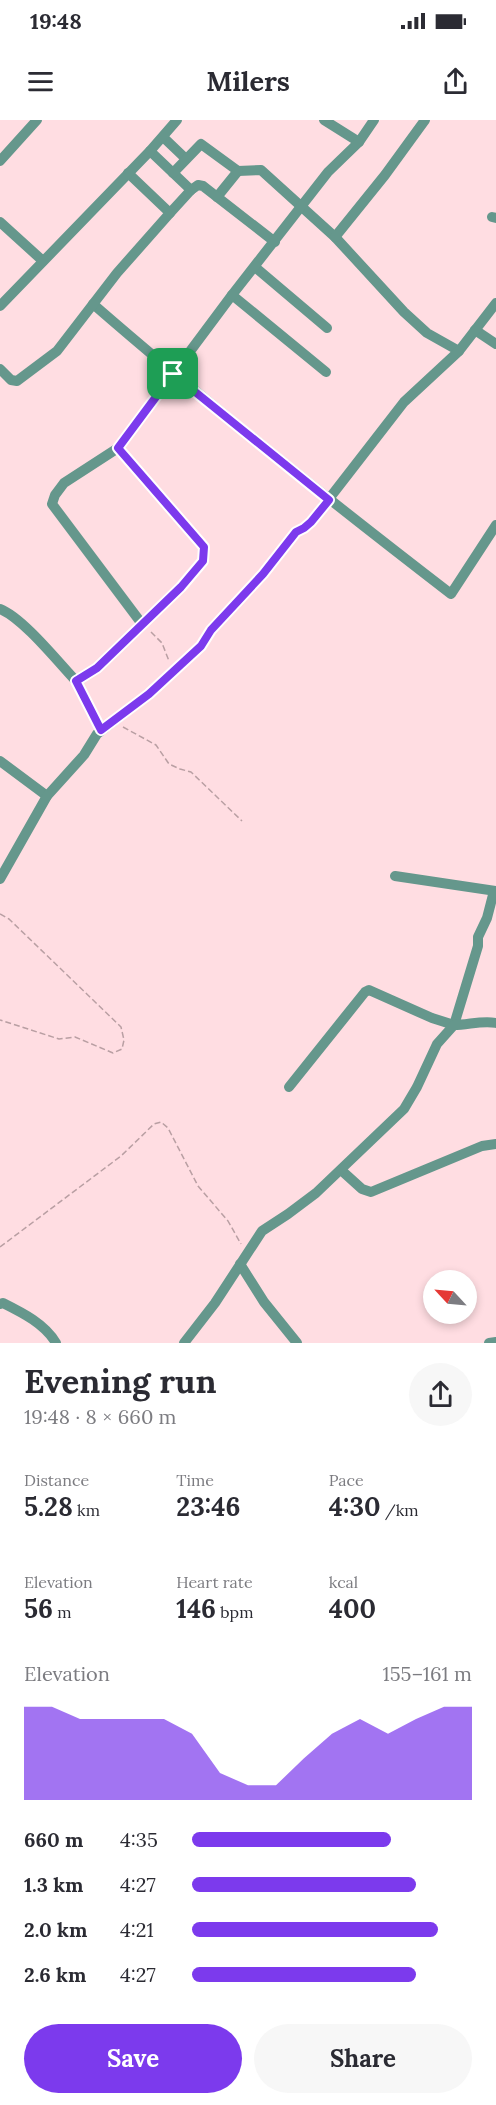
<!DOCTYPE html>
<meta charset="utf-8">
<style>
:root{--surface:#fff;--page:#f7f7f7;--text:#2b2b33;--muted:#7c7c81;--accent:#7c3aed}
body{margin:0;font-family:Lora,serif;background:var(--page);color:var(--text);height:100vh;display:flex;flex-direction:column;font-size:22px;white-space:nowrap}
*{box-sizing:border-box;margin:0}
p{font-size:20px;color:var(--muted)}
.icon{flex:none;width:33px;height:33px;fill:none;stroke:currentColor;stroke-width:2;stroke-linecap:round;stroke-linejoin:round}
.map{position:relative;height:1223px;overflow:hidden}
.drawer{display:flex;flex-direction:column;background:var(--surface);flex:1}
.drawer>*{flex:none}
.needle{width:39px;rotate:296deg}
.buttons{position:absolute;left:423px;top:1150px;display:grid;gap:12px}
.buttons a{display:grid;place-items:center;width:54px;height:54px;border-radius:50%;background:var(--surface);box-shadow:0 3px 9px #0003;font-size:30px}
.pin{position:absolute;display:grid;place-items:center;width:51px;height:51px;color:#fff;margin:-26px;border-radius:12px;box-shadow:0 3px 9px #0006}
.round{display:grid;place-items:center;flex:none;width:63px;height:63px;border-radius:32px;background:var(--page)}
.summary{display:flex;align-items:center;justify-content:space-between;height:102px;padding:0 24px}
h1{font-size:33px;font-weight:700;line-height:45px}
.figures{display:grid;grid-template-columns:repeat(3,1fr);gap:9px;height:102px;padding:6px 24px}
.figures div{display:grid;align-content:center}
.figures b{font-size:26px;font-weight:700}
.figures small{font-size:16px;font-weight:400}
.figures p{font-size:16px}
.chart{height:168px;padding:12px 24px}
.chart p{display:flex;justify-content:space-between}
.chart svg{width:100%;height:108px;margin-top:6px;fill:var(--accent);opacity:.7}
.primary-button{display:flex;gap:12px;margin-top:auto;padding:12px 24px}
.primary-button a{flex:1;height:69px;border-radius:36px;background:var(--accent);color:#fff;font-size:24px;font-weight:700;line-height:69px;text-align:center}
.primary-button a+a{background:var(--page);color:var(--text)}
ul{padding:0 24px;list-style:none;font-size:20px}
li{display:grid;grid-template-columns:96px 72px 1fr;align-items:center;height:45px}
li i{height:15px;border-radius:8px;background:var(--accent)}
.status{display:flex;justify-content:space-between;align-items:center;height:42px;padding:0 30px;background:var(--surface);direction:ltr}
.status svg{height:16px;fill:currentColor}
header{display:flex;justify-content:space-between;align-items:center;height:78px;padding:0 24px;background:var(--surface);font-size:27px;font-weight:700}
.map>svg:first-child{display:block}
</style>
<div class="status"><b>19:48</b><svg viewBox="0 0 49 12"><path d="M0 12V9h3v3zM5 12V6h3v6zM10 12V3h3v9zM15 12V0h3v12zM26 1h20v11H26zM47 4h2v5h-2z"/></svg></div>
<header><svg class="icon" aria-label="menu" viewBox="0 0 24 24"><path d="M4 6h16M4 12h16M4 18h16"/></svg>Milers<svg class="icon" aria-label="share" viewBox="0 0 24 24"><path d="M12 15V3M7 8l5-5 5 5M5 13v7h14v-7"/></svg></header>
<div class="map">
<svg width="496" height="1223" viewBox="0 0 496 1223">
<rect width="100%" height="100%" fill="#ffdde2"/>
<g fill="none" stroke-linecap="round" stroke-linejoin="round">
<!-- path -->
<g stroke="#b99fa3" stroke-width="1.5" stroke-dasharray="6 3" stroke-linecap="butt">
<polyline points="151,512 162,523 169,541"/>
<polyline points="123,607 156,625 169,644 180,649 191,652 242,701"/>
<polyline points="0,794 9,799 121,907 124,920 122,929 113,933 75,917 59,919 0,900"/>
<polyline points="0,1127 121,1036 154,1004 161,1002 168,1008 198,1066 228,1101 241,1124"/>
</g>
<!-- minor -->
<g stroke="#65978c" stroke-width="10">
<polyline points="324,0 359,22"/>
<polyline points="163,17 185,38"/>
<polyline points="150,31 191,70"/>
<polyline points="0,41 37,0"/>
<polyline points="128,53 170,93"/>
<polyline points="173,53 201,24 238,51 261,50 335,117 404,192 427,213 459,231"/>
<polyline points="217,77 238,51"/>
<polyline points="492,97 496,98"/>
<polyline points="0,102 43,141"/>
<polyline points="335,117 385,55 425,0"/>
<polyline points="255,147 327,208"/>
<polyline points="232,175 326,252"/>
<path d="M 93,184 C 209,285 329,380 451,474 L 496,405"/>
<polyline points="0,186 150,31 177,0"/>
<polyline points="475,210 496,224"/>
<polyline points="0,249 11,260 17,261 57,231 117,153 170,93 191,70 198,65 203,66 275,122"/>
<path d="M 0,489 C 23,498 58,542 76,561 L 97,548 L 181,467 L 203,441 L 204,427 L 118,328"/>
<polyline points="142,504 52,384 55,375 64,363 118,328 232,175 328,52 359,22 374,0"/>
<polyline points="76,561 101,610"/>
<polyline points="0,641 47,676"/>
<polyline points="395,756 496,771"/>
<polyline points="0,759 47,676 84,635 97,614 149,574 201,526 211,510 263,454 296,412 304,408 311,402 404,282 459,231 496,183"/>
<polyline points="289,967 365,872 369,870 432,898 454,905 478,826 478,817 487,798 494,771"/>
<polyline points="341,1050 362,1069 371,1072 482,1026 496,1024"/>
<polyline points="240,1144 264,1182 297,1223"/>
<path d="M 0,1184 L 3,1183 C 23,1193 45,1204 56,1223"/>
<path d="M 184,1223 L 215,1183 L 262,1111 L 288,1094 L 316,1073 L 404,989 L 417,967 L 437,924 L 454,905 C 468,905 483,900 496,903"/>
<polyline points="489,1223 496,1222"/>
</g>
</g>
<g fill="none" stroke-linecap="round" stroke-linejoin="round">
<defs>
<polygon id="route" points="173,254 329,380 311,402 304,408 296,412 263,454 211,510 201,526 149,574 101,610 76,561 97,548 181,467 203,441 204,427 118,328"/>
</defs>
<!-- route casing -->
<use href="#route" stroke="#fff" stroke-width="12"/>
<!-- route -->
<use href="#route" stroke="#7c3aed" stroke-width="8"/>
</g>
</svg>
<div class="buttons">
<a><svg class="needle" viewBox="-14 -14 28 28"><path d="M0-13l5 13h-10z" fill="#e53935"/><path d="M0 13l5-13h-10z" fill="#7c7c81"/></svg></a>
</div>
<div class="pin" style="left:173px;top:254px;background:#1e9e55"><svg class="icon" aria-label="arrive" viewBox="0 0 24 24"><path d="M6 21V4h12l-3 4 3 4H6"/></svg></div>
</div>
<section class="drawer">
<div class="summary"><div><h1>Evening run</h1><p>19:48 · 8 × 660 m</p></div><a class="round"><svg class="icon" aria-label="share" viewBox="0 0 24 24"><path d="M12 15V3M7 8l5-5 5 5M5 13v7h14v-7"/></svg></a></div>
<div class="figures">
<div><p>Distance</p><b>5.28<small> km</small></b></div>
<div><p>Time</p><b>23:46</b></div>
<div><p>Pace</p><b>4:30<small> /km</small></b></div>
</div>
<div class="figures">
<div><p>Elevation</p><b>56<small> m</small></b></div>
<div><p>Heart rate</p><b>146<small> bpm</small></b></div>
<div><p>kcal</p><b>400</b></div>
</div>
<div class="chart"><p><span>Elevation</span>155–161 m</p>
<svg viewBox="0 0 160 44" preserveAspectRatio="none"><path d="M0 44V6L10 6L20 11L30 11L40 11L50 11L60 17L70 33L80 38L90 38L100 27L110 17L120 11L130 17L140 11L150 6L160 6V44z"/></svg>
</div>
<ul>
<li><b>660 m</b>4:35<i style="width:71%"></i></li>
<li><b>1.3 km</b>4:27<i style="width:80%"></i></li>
<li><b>2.0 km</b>4:21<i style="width:88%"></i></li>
<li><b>2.6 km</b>4:27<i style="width:80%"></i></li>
</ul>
<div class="primary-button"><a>Save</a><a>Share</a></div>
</section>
